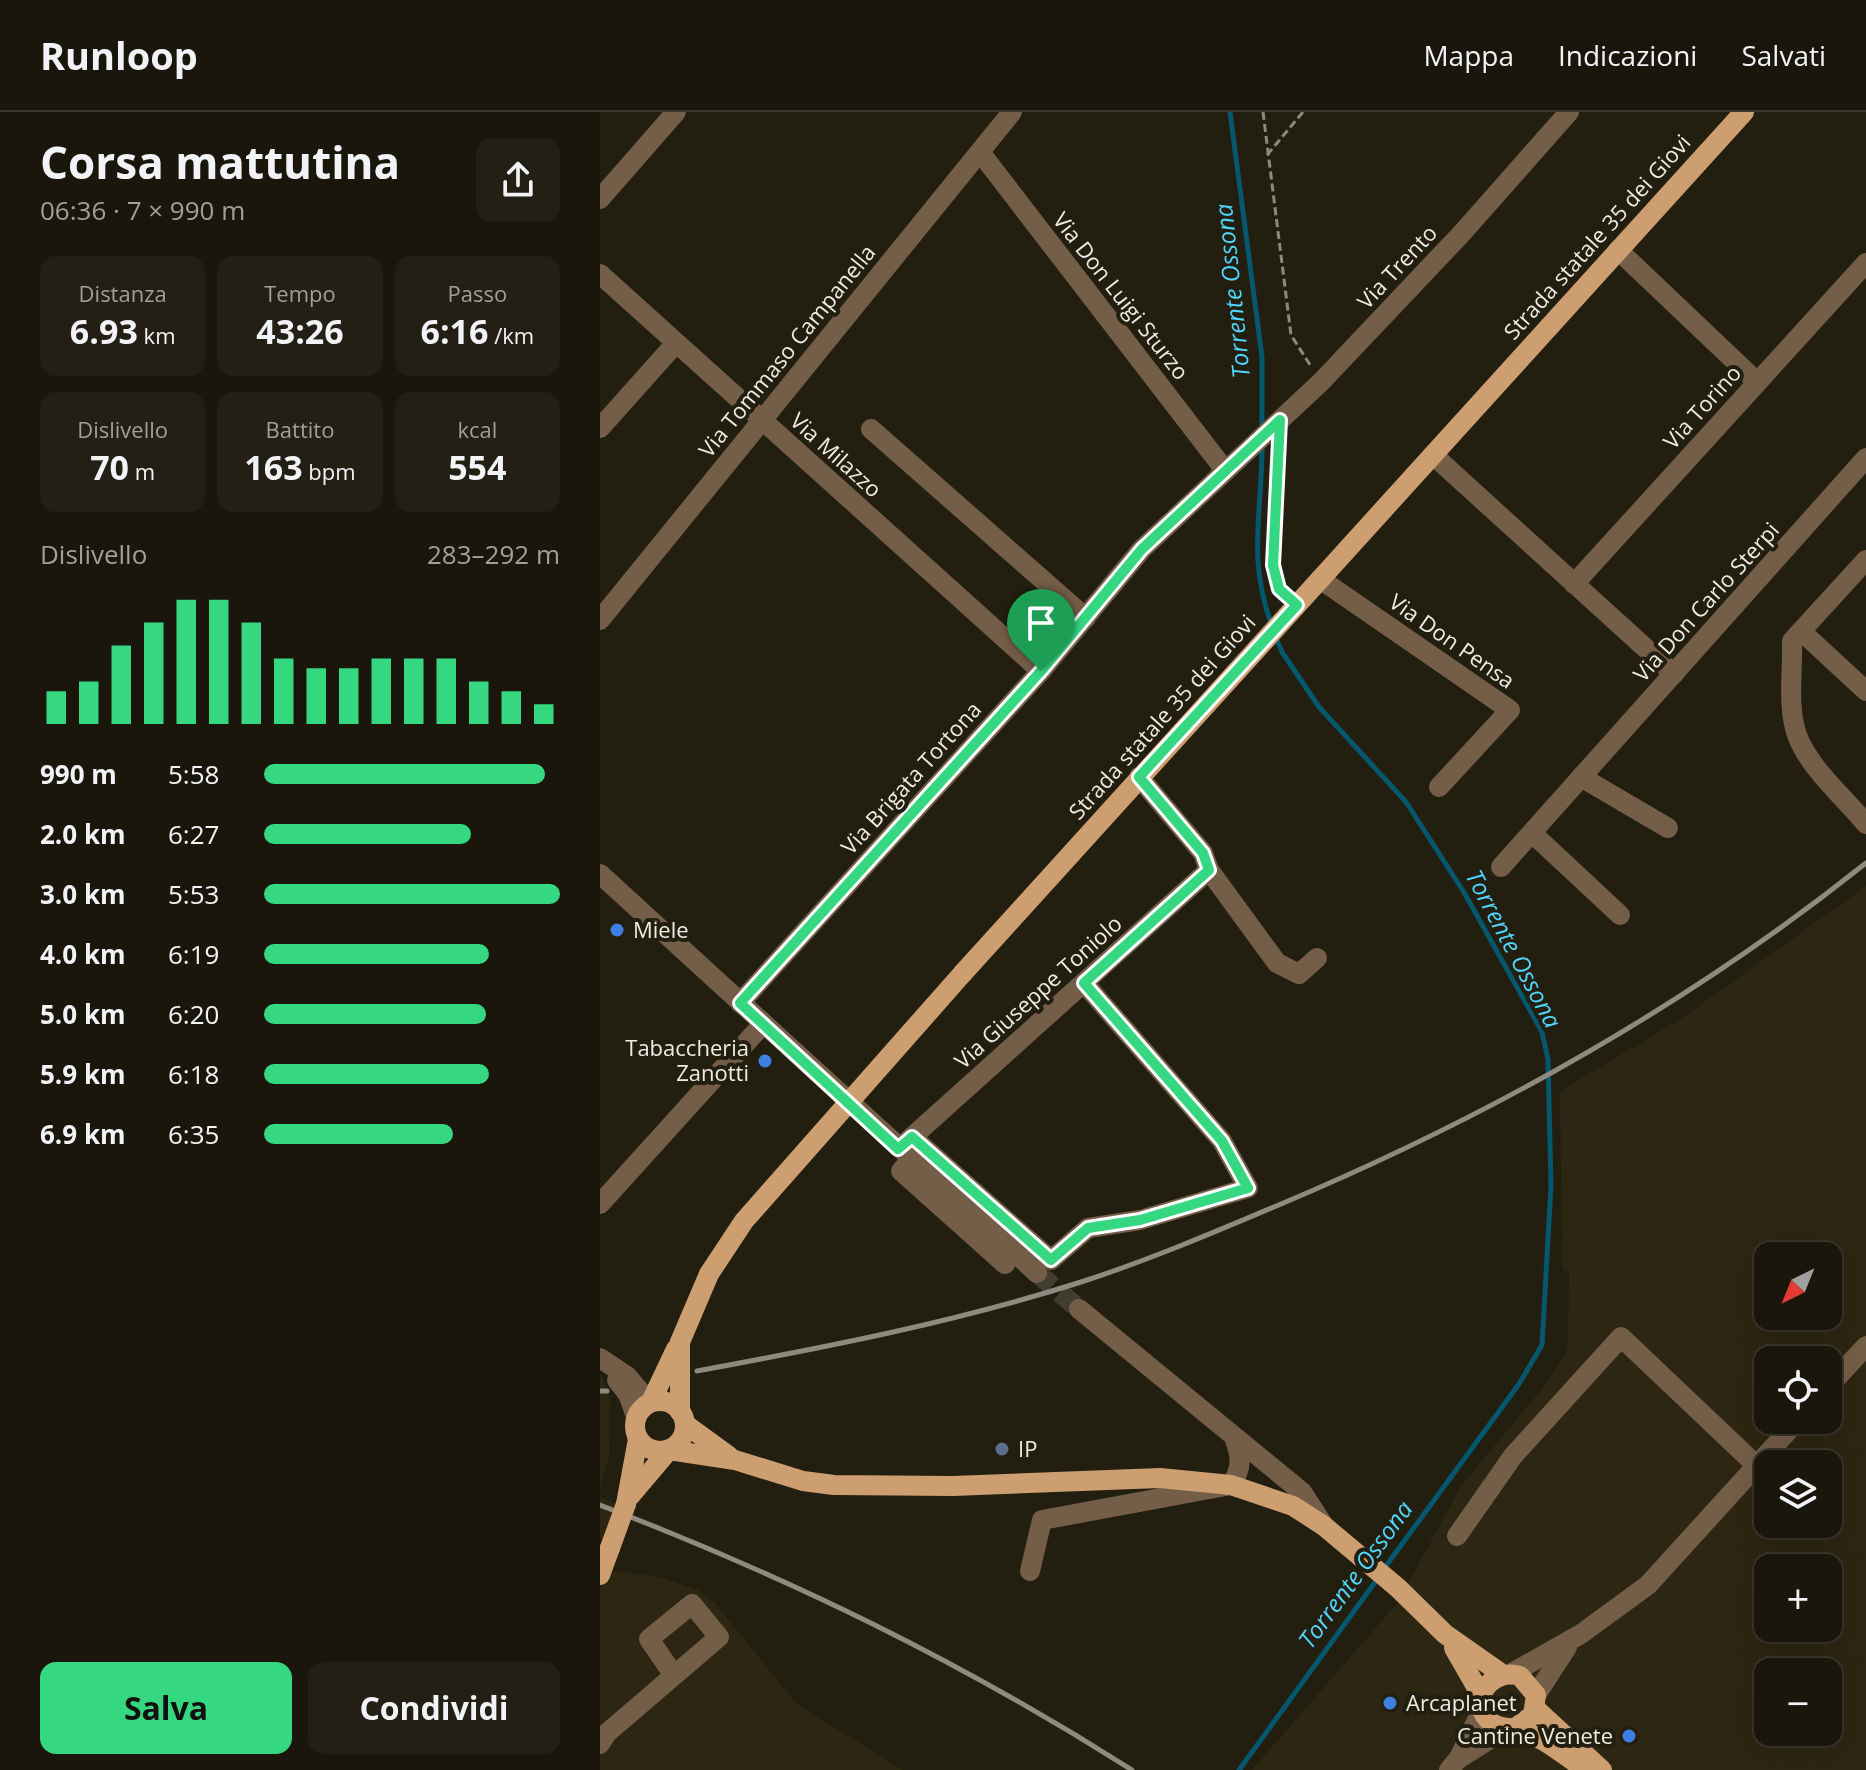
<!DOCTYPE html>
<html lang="it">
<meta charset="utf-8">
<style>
:root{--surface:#1a160c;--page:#231f15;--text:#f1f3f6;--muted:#9f9f9d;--line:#38352d;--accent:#35d881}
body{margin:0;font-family:"Open Sans",sans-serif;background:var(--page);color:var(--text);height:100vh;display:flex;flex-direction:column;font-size:30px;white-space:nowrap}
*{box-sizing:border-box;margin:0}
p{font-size:26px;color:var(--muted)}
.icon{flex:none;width:44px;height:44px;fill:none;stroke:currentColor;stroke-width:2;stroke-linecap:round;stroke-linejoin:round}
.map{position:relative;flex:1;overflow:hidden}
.side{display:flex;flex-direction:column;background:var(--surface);width:600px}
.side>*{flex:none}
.needle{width:52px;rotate:223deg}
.controls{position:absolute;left:1154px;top:1130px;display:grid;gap:16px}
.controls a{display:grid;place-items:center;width:88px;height:88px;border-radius:16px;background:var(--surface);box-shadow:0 8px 32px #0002,0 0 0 2px var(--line);font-size:40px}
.pin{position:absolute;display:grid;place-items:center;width:68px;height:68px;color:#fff;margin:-82px -34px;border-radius:50% 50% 50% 0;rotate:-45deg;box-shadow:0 0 8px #0007}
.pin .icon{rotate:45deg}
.round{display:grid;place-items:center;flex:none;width:84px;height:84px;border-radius:16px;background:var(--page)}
.summary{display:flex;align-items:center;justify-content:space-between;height:136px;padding:0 40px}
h1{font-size:44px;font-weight:700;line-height:60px}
.metrics{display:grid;grid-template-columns:repeat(3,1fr);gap:12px;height:136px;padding:8px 40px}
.metrics div{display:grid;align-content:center;border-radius:16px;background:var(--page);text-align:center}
.metrics b{font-size:34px;font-weight:700}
.metrics small{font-size:22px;font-weight:400}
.metrics p{font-size:22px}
.chart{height:224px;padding:16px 40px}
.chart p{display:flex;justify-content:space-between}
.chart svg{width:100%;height:144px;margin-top:8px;stroke:var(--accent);stroke-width:6}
.action{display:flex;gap:16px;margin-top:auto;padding:16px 40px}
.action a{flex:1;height:92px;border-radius:16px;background:var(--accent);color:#111;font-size:32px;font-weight:700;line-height:92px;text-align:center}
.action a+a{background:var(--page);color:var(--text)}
ul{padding:0 40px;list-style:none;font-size:26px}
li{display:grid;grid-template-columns:128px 96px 1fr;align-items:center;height:60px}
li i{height:20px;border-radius:10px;background:var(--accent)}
header{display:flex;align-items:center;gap:48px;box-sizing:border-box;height:112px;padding:0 40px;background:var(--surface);border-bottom:2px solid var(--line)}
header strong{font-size:38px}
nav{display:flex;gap:44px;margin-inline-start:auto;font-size:28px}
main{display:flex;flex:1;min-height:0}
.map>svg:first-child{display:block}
</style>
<header>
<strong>Runloop</strong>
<nav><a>Mappa</a><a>Indicazioni</a><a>Salvati</a></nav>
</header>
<main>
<section class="side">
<div class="summary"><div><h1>Corsa mattutina</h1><p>06:36 · 7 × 990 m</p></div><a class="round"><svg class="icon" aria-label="share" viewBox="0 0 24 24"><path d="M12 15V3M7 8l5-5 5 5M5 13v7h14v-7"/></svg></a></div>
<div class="metrics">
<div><p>Distanza</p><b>6.93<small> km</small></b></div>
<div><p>Tempo</p><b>43:26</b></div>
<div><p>Passo</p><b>6:16<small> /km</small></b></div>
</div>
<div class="metrics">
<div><p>Dislivello</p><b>70<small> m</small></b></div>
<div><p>Battito</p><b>163<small> bpm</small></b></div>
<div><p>kcal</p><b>554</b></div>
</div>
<div class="chart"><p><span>Dislivello</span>283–292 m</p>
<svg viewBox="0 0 160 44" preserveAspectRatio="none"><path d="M5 44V34M15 44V31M25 44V20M35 44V13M45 44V6M55 44V6M65 44V13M75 44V24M85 44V27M95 44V27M105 44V24M115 44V24M125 44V24M135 44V31M145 44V34M155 44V38"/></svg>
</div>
<ul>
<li><b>990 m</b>5:58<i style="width:95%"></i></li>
<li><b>2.0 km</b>6:27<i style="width:70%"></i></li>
<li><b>3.0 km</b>5:53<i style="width:100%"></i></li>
<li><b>4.0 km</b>6:19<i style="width:76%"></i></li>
<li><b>5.0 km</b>6:20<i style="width:75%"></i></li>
<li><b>5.9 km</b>6:18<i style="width:76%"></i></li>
<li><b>6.9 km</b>6:35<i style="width:64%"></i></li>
</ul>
<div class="action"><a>Salva</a><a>Condividi</a></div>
</section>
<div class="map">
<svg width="1266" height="1658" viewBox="0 0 1266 1658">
<rect width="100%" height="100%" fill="#221e10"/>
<!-- built -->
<g fill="#2d2612" fill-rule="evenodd">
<path d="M 1266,774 L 1266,1658 L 652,1658 L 798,1490 L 861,1374 L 941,1278 L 964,1245 L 968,1234 L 969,1159 L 963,1158 L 962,1152 L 960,979 L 1082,906 ZM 1168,1144 L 1228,1144 L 1228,1204 L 1168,1204 ZM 1168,1248 L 1228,1248 L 1228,1308 L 1168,1308 ZM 1168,1352 L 1228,1352 L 1228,1412 L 1168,1412 ZM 1168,1456 L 1228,1456 L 1228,1516 L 1168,1516 ZM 1168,1560 L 1228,1560 L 1228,1620 L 1168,1620 Z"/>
<polygon points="0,1261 10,1285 9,1343 0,1377"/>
<polygon points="0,1384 15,1392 3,1427 0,1426"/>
<polygon points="0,1457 60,1465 100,1479 115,1491 197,1592 303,1658 0,1658"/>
</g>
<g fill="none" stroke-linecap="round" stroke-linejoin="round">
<!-- stream -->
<g stroke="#04576d" stroke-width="5">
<polyline points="630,0 662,245 662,317"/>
<path d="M 662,335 C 662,402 647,447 672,514"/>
<polyline points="675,524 682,540 719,595 806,690 865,782 942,920 948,947 951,1074 942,1233 919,1272 783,1458"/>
<polyline points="639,1658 778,1466"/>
</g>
<!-- minor-tunnel -->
<polyline stroke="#413d30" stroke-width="20" stroke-dasharray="20 10" stroke-linecap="butt" points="437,1161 479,1197"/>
<!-- path -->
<g stroke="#8d897e" stroke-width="3" stroke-dasharray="8 4" stroke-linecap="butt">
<polyline points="663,0 691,223 712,256"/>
<polyline points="667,43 703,0"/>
<polyline points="678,336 673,453 684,481"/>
</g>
<!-- minor -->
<g stroke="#745e48" stroke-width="20">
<polyline points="380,40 624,357"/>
<polyline points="0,87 76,0"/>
<polyline points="1018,138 1157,270"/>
<polyline points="0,162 441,559"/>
<polyline points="0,316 76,231"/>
<polyline points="271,317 486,506"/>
<polyline points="833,343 1074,562"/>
<path d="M 1266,448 L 1192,529 C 1193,559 1187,594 1197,623 C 1209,656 1244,685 1266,712"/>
<polyline points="720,467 910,598 839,675"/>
<polyline points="974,472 1266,151"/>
<polyline points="0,508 412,0"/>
<polyline points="1201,519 1266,579"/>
<polyline points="539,665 603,741 609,758 677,851 699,862 717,846"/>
<polyline points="981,665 1068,716"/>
<polyline points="932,721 1020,803"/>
<polyline points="901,755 1266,346"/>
<polyline points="0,762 437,1161"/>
<polyline points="140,891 441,559 542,437 721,270 863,120 969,0"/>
<polyline points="312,1025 451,1148 488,1116 540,1108 648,1076 622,1029 484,871"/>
<polyline points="301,1035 609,758"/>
<polyline points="311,1048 301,1059 405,1152"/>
<polyline points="0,1092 163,912"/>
<polyline points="479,1197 702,1380 724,1414"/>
<polyline points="0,1246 27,1264 50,1291"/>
<polyline points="17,1268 28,1282 36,1304"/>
<polyline points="1228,1275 1266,1234"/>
<polyline points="857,1424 913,1344 1021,1225 1156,1353"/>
<path d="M 430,1459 L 442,1408 L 631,1373 C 643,1355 641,1345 634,1325"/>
<polyline points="912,1561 981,1522 1048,1473 1198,1308"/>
<polyline points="936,1583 967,1535"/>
<polyline points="0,1632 7,1621 119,1525 92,1492 49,1527 73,1562"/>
<polyline points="860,1644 878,1606 881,1587"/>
<polyline points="849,1658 858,1647 906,1617"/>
</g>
<!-- major -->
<g stroke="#cc9e70" stroke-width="20">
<polyline points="363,861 1144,0"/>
<polyline points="80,1230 80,1300"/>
<circle cx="60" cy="1314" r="25"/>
<polyline points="51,1290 76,1237"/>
<polyline points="85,1312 129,1344"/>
<polyline points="69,1338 135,1348 203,1369 234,1373 353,1374 560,1366 631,1373 693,1394 724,1414 798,1476 845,1522 902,1562"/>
<polyline points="30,1384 69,1338"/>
<polyline points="26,1392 38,1327"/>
<polyline points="0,1463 10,1436"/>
<polyline points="854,1536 881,1583"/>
<polyline points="936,1597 1002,1658"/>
<path d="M 915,1616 L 933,1603 L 936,1583 L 920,1564 C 891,1555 865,1590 892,1611 C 900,1617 907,1615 916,1617 C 941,1623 965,1644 986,1658"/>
</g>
<!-- rail -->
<g stroke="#8e8a7f" stroke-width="5">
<path d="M 97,1259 C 227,1235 356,1210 481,1170 C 549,1148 615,1120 681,1092 C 890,1004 1088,893 1266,751"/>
<polyline points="0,1279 7,1279"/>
<path d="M 0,1393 C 190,1466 360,1549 532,1658"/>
</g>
<!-- major-bridge -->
<g stroke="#cc9e70" stroke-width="20">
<polyline points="80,1230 109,1162 144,1109 363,861"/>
<polyline points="10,1436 26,1392"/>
</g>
</g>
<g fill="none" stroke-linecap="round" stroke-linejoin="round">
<defs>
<polygon id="route" points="680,308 673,453 679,477 697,493 539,665 603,741 609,758 484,871 622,1029 648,1076 540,1108 488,1116 451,1148 312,1025 298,1037 140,891 441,559 542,437"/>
</defs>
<!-- route casing -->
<use href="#route" stroke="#fff" stroke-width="16"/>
<!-- route -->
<use href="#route" stroke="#35d881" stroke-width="10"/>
</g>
<!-- markers -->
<g fill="#3f7fe0" stroke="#221e10" stroke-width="3">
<circle cx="17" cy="818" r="8"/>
<circle cx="165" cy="949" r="8"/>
<circle cx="790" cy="1591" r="8"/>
<circle cx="1029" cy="1624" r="8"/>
</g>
<circle fill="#5c6f8a" stroke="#221e10" stroke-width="3" cx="402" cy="1337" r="8"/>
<g text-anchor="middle" stroke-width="8" stroke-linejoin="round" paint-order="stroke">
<!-- street labels -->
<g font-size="22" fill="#eeebe2" stroke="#221e10">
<text transform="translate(997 125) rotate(-48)" y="8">Strada statale 35 dei Giovi</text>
<text transform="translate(797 155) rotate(-47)" y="8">Via Trento</text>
<text transform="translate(521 184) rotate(52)" y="8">Via Don Luigi Sturzo</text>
<text transform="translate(187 239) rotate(-51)" y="8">Via Tommaso Campanella</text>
<text transform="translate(1102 295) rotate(-48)" y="8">Via Torino</text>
<text transform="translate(236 343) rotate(42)" y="8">Via Milazzo</text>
<text transform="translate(1106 490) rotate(-48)" y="8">Via Don Carlo Sterpi</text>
<text transform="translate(852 529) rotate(35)" y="8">Via Don Pensa</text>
<text transform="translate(562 605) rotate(-48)" y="8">Strada statale 35 dei Giovi</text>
<text transform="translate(311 666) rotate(-48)" y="8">Via Brigata Tortona</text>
<text transform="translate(438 880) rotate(-42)" y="8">Via Giuseppe Toniolo</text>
</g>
<!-- poi labels -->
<g font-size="22" fill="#eeebe2" stroke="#221e10" text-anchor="start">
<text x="33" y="826">Miele</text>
<text x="149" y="944" text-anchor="end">Tabaccheria<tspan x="149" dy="25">Zanotti</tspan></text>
<text x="418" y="1345">IP</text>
<text x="806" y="1599">Arcaplanet</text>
<text x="1013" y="1632" text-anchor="end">Cantine Venete</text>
</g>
<!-- water labels -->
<g font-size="24" font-style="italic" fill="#50d5fe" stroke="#221e10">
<text transform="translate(633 179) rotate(-96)" y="8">Torrente Ossona</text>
<text transform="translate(913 837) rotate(62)" y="8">Torrente Ossona</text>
<text transform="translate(756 1463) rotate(-54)" y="8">Torrente Ossona</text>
</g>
</g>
</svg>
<div class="controls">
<a><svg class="needle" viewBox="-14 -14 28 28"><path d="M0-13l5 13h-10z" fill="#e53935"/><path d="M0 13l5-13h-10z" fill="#9f9f9d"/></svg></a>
<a><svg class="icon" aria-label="locate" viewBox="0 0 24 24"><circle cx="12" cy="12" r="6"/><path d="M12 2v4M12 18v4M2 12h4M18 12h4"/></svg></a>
<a><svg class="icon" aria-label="layers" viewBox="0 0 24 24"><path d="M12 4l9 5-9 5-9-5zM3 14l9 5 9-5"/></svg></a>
<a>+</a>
<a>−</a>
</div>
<div class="pin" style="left:441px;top:559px;background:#1e9e55"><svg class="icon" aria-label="arrive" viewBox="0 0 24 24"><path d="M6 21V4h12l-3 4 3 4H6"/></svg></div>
</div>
</main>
